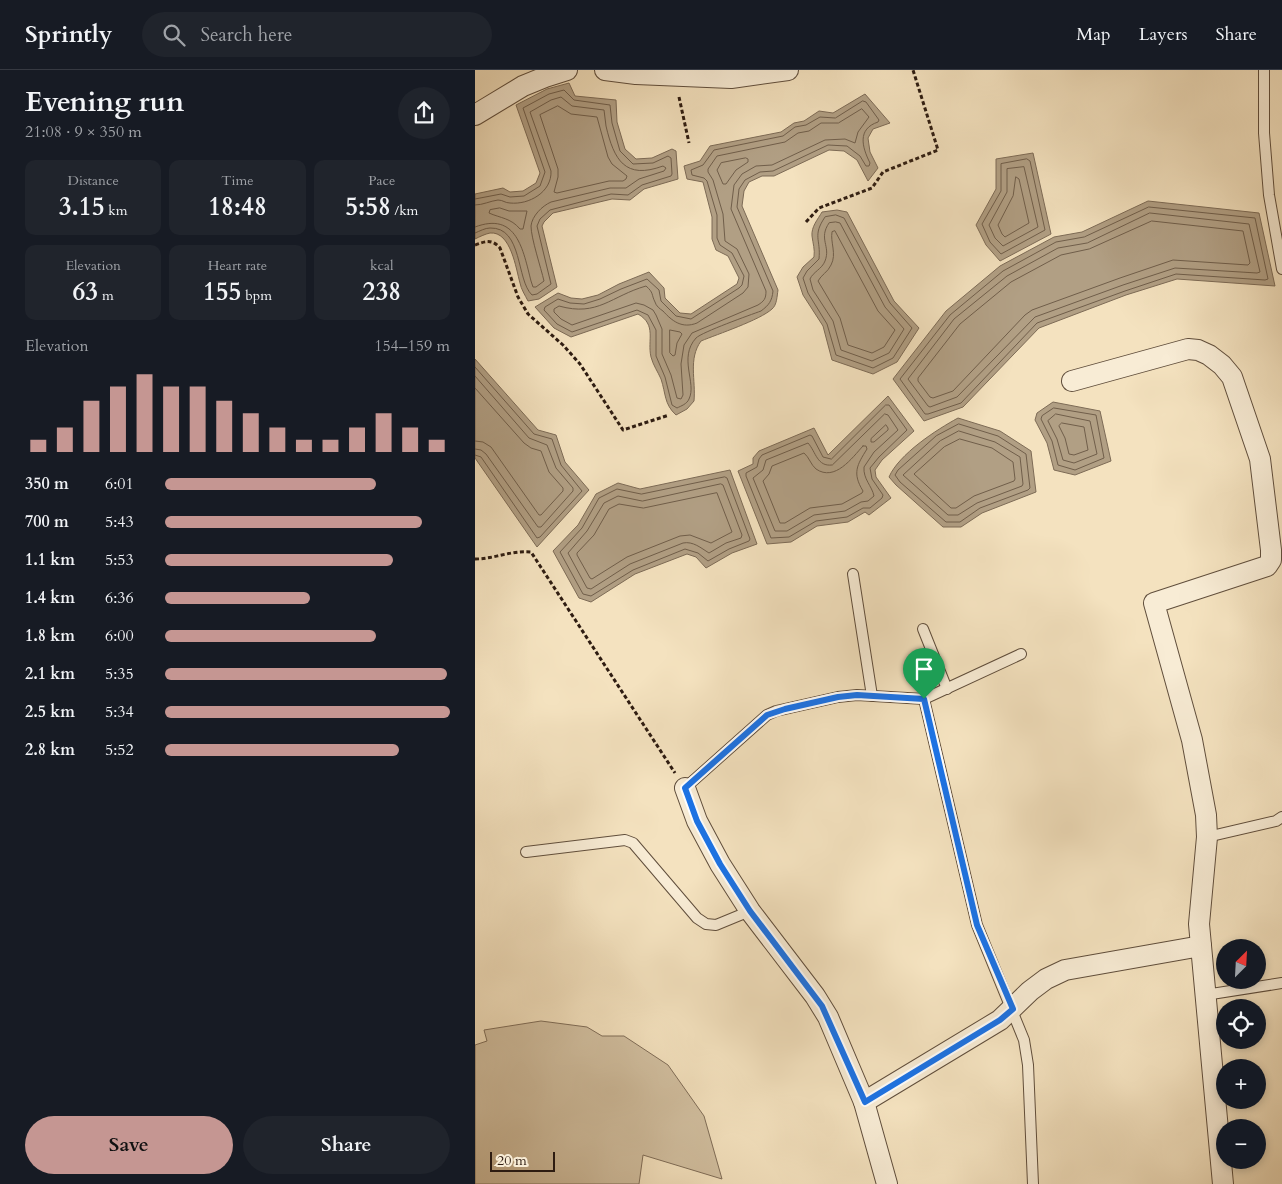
<!DOCTYPE html>
<meta charset="utf-8">
<style>
:root{--surface:#171b24;--page:#20242c;--text:#f1f3f6;--muted:#9ea1a6;--line:#363941;--accent:#c59692}
body{margin:0;font-family:Cardo,serif;background:var(--page);color:var(--text);height:100vh;display:flex;flex-direction:column;font-size:19px;white-space:nowrap}
*{box-sizing:border-box;margin:0}
p{font-size:16px;color:var(--muted)}
.icon{flex:none;width:28px;height:28px;fill:none;stroke:currentColor;stroke-width:2;stroke-linecap:round;stroke-linejoin:round}
.map{position:relative;flex:1;overflow:hidden}
.sheet{display:flex;flex-direction:column;background:var(--surface);width:475px}
.sheet>*{flex:none}
.needle{width:32px;rotate:24deg}
.fabs{position:absolute;left:741px;top:869px;display:grid;gap:10px}
.fabs a{display:grid;place-items:center;width:50px;height:50px;border-radius:50%;background:var(--surface);box-shadow:0 2px 8px #0003;font-size:25px}
.scale{position:absolute;left:15px;bottom:12px;width:65px;box-sizing:border-box;padding-left:5px;border:2px solid #2e1c11;border-top:0;font-size:14px;line-height:18px;white-space:nowrap;color:#2e1c11;-webkit-text-stroke:4px #f8ecd5;paint-order:stroke}
.pin{position:absolute;display:grid;place-items:center;width:42px;height:42px;color:#fff;margin:-51px -21px;border-radius:50% 50% 50% 0;rotate:-45deg;box-shadow:0 0 5px #0007}
.pin .icon{rotate:45deg}
.round{display:grid;place-items:center;flex:none;width:52px;height:52px;border-radius:26px;background:var(--page)}
.summary{display:flex;align-items:center;justify-content:space-between;height:85px;padding:0 25px}
h1{font-size:28px;font-weight:700;line-height:38px}
.figures{display:grid;grid-template-columns:repeat(3,1fr);gap:8px;height:85px;padding:5px 25px}
.figures div{display:grid;align-content:center;border-radius:10px;background:var(--page);text-align:center}
.figures b{font-size:25px;font-weight:700}
.figures small{font-size:14px;font-weight:400}
.figures p{font-size:14px}
.chart{height:140px;padding:10px 25px}
.chart p{display:flex;justify-content:space-between}
.chart svg{width:100%;height:90px;margin-top:5px;stroke:var(--accent);stroke-width:6}
.primary-button{display:flex;gap:10px;margin-top:auto;padding:10px 25px}
.primary-button a{flex:1;height:58px;border-radius:30px;background:var(--accent);color:#111;font-size:20px;font-weight:700;line-height:58px;text-align:center}
.primary-button a+a{background:var(--page);color:var(--text)}
ul{padding:0 25px;list-style:none;font-size:16px}
li{display:grid;grid-template-columns:80px 60px 1fr;align-items:center;height:38px}
li i{height:12px;border-radius:6px;background:var(--accent)}
header{display:flex;align-items:center;gap:30px;box-sizing:border-box;height:70px;padding:0 25px;background:var(--surface);border-bottom:1px solid var(--line)}
header strong{font-size:24px}
nav{display:flex;gap:28px;margin-inline-start:auto;font-size:18px}
.search{width:350px;height:45px;background:var(--page);display:flex;align-items:center;gap:12px;box-sizing:border-box;padding:0 18px;border-radius:28px;color:var(--muted);font-size:19px}
main{display:flex;flex:1;min-height:0}
.map>svg:first-child{display:block}
</style>
<header>
<strong>Sprintly</strong>
<div class="search"><svg class="icon" aria-label="search" viewBox="0 0 24 24"><circle cx="10" cy="10" r="6"/><path d="M15 15l6 6"/></svg>Search here</div>
<nav><a>Map</a><a>Layers</a><a>Share</a></nav>
</header>
<main>
<section class="sheet">
<div class="summary"><div><h1>Evening run</h1><p>21:08 · 9 × 350 m</p></div><a class="round"><svg class="icon" aria-label="share" viewBox="0 0 24 24"><path d="M12 15V3M7 8l5-5 5 5M5 13v7h14v-7"/></svg></a></div>
<div class="figures">
<div><p>Distance</p><b>3.15<small> km</small></b></div>
<div><p>Time</p><b>18:48</b></div>
<div><p>Pace</p><b>5:58<small> /km</small></b></div>
</div>
<div class="figures">
<div><p>Elevation</p><b>63<small> m</small></b></div>
<div><p>Heart rate</p><b>155<small> bpm</small></b></div>
<div><p>kcal</p><b>238</b></div>
</div>
<div class="chart"><p><span>Elevation</span>154–159 m</p>
<svg viewBox="0 0 160 44" preserveAspectRatio="none"><path d="M5 44V38M15 44V32M25 44V19M35 44V12M45 44V6M55 44V12M65 44V12M75 44V19M85 44V25M95 44V32M105 44V38M115 44V38M125 44V32M135 44V25M145 44V32M155 44V38"/></svg>
</div>
<ul>
<li><b>350 m</b>6:01<i style="width:74%"></i></li>
<li><b>700 m</b>5:43<i style="width:90%"></i></li>
<li><b>1.1 km</b>5:53<i style="width:80%"></i></li>
<li><b>1.4 km</b>6:36<i style="width:51%"></i></li>
<li><b>1.8 km</b>6:00<i style="width:74%"></i></li>
<li><b>2.1 km</b>5:35<i style="width:99%"></i></li>
<li><b>2.5 km</b>5:34<i style="width:100%"></i></li>
<li><b>2.8 km</b>5:52<i style="width:82%"></i></li>
</ul>
<div class="primary-button"><a>Save</a><a>Share</a></div>
</section>
<div class="map">
<svg width="807" height="1114" viewBox="0 0 807 1114">
<rect width="100%" height="100%" fill="#f4e2bf"/>
<filter id="stains"><feTurbulence type="fractalNoise" baseFrequency=".004" numOctaves="4"/><feColorMatrix values="0 0 0 0 .2 0 0 0 0 .09 0 0 0 0 .02 0 0 0 .5 -.17"/></filter>
<radialGradient id="worn" r=".72"><stop offset=".6" stop-color="#630" stop-opacity="0"/><stop offset="1" stop-color="#630" stop-opacity=".3"/></radialGradient>
<!-- green -->
<polygon fill="#d2c0a1" stroke="#806e59" points="66,951 112,957 127,966 149,966 193,995 229,1046 247,1109 168,1085 164,1114 0,1114 0,975 12,971 9,960"/>
<!-- water -->
<g fill="#b19f84" stroke="#7d6b56">
<path d="M 94,13 L 100,26 L 141,30 L 142,52 L 150,79 L 161,89 L 177,88 L 197,79 L 201,81 L 203,109 L 169,119 L 155,130 L 137,129 L 78,143 L 69,152 L 67,156 L 82,217 L 64,229 L 53,231 C 50,225 46,219 45,213 C 41,199 36,161 15,163 C 10,164 4,167 0,169 L 0,124 L 28,118 L 35,122 L 48,121 L 61,113 L 65,103 L 41,35 L 72,19 Z"/>
<path d="M 390,24 L 415,53 L 398,59 L 393,68 L 395,82 L 403,98 L 393,111 L 382,90 L 369,81 L 354,80 L 299,106 L 287,106 L 274,112 L 269,121 L 267,136 L 303,220 C 302,226 302,235 297,239 C 285,250 243,264 226,271 C 213,289 221,310 219,331 L 212,339 L 201,345 C 189,334 191,324 186,309 C 183,302 178,295 176,287 C 172,270 182,255 163,244 L 96,267 L 79,258 L 60,237 L 83,223 L 96,228 L 107,229 L 123,225 L 144,214 L 174,202 L 189,218 L 190,228 L 205,243 L 216,244 L 262,214 L 264,208 L 253,186 L 241,180 L 237,169 L 237,147 L 228,112 L 212,109 L 209,96 L 225,91 L 235,76 L 306,62 L 319,53 L 329,51 L 344,41 L 358,43 Z"/>
<polygon points="558,83 576,164 525,191 511,175 501,155 521,119 521,89"/>
<polygon points="673,131 784,143 800,216 702,209 651,225 564,258 488,337 449,351 418,309 471,241 525,196 579,167 607,162"/>
<path d="M 362,140 L 372,142 L 419,231 L 444,258 L 422,292 L 398,304 L 357,290 L 348,256 L 328,225 L 322,207 L 328,197 L 339,187 C 340,179 338,174 337,166 C 336,157 343,149 347,142 Z"/>
<polygon points="0,289 63,360 81,365 90,392 114,420 62,477 0,388"/>
<polygon points="413,326 439,361 407,390 400,400 401,407 416,428 394,445 390,442 373,452 342,456 316,472 292,474 263,401 278,394 278,388 284,381 339,358 353,385"/>
<polygon points="578,332 625,341 636,391 600,405 579,400 572,373 560,350 562,343"/>
<path d="M 483,348 L 525,361 L 556,381 L 561,422 L 507,443 L 486,457 L 468,457 L 421,415 L 414,407 C 424,384 461,360 483,348 Z"/>
<polygon points="255,400 282,474 257,483 231,498 221,487 212,484 160,504 116,532 104,528 78,481 103,455 121,424 143,413 165,419"/>
</g>
<g fill="none" stroke-linecap="round" stroke-linejoin="round">
<!-- shore -->
<g stroke="#705e4a" stroke-width="1">
<path d="M 388,31 L 391,32 L 404,50 L 403,52 C 382,59 387,77 395,93 L 394,96 L 391,96 L 385,86 L 372,76 L 353,75 L 298,101 L 285,102 L 270,110 L 264,119 L 262,137 L 298,221 C 297,231 294,235 286,241 C 275,245 227,262 221,268 C 203,288 222,313 214,329 C 212,334 206,336 202,338 L 197,335 L 190,307 L 181,286 L 181,260 L 173,245 L 162,240 L 97,262 L 82,254 L 69,240 L 70,237 L 83,229 L 95,233 L 109,234 L 125,229 L 146,219 L 172,209 L 184,220 L 186,231 L 201,246 L 216,249 L 264,218 L 267,215 L 269,206 L 257,183 L 245,175 L 242,168 L 242,145 L 232,111 L 229,108 L 217,105 L 216,100 L 228,95 L 239,80 L 308,66 L 320,57 L 331,55 L 345,47 L 360,48 Z"/>
<polygon points="83,36 96,44 122,47 133,87 137,94 152,106 151,109 148,111 134,111 82,123 79,122 83,107 83,99 65,45"/>
<path d="M 387,39 L 394,47 L 383,62 L 380,73 L 370,69 L 350,70 L 297,95 L 281,96 L 267,104 L 259,115 L 256,139 L 291,221 C 291,229 289,231 283,235 L 217,263 L 209,275 L 206,294 L 208,325 L 206,329 L 202,328 L 196,305 L 187,284 L 187,259 L 181,245 L 178,240 L 169,235 L 161,233 L 97,255 L 86,249 L 79,242 L 79,239 L 84,236 C 123,247 136,226 171,216 C 179,223 176,224 180,232 C 181,236 185,239 188,241 C 197,251 207,259 222,253 L 268,223 L 273,217 L 274,204 L 262,179 L 250,171 L 248,144 L 238,110 L 233,102 L 233,99 L 242,86 L 310,72 L 323,63 L 334,61 L 346,53 L 363,53 Z"/>
<polygon points="271,88 273,89 273,92 261,100 251,114 248,114 242,100 246,93"/>
<polygon points="552,89 555,91 570,160 526,184 515,172 507,154 526,121 526,94"/>
<polygon points="549,97 563,157 528,176 520,168 514,155 532,122 532,99"/>
<polygon points="541,107 544,109 554,153 530,167 527,164 523,155 538,126"/>
<path d="M 0,129 L 26,124 L 35,127 L 49,126 L 65,116 L 70,102 L 48,38 L 74,24 L 89,20 L 99,30 L 135,35 L 137,53 L 145,81 L 158,94 L 178,93 L 193,86 L 196,88 L 197,104 L 196,106 L 167,115 L 153,125 L 136,124 L 75,140 L 65,149 L 62,156 L 76,214 L 62,224 L 57,225 C 41,210 48,157 15,158 C 10,158 5,161 0,163"/>
<path d="M 0,135 C 8,135 15,131 23,130 C 28,130 30,133 35,133 C 54,135 77,122 76,101 L 55,42 L 76,30 L 86,27 L 97,36 L 129,40 C 130,45 130,51 131,56 C 139,90 150,110 188,96 L 191,98 L 189,101 L 164,109 L 151,118 L 135,118 L 76,132 C 67,136 57,146 56,156 C 56,168 66,198 69,211 L 61,217 L 58,217 L 56,211 C 48,180 42,141 0,157"/>
<polygon points="674,137 780,148 793,209 790,210 701,204 650,221 562,253 486,333 453,344 450,344 425,309 475,245 528,201 581,172 609,167"/>
<path d="M 25,138 L 34,141 L 52,141 L 48,159 L 45,159 C 36,148 25,148 14,143 L 15,140 Z"/>
<polygon points="675,143 774,154 785,202 782,203 700,198 648,215 560,247 482,327 455,337 453,336 433,309 479,249 532,206 583,178 612,173"/>
<path d="M 361,145 L 369,148 L 415,233 L 437,258 L 418,288 L 398,298 L 361,285 L 352,254 L 333,223 L 328,208 L 332,201 L 344,189 C 346,169 337,166 350,147 Z"/>
<polygon points="677,151 768,161 775,193 773,195 698,190 645,208 557,240 550,245 478,321 458,328 455,327 443,311 443,308 485,254 536,212 586,185 614,179"/>
<path d="M 361,152 L 365,153 L 410,237 L 429,259 L 414,283 L 397,291 L 366,280 L 358,251 L 338,220 L 335,209 C 338,202 347,199 350,191 C 356,176 343,169 354,153 Z"/>
<path d="M 360,161 L 403,241 L 420,260 L 409,277 L 397,283 L 373,275 L 365,248 L 343,211 C 346,205 353,202 356,195 C 362,184 355,172 357,162 Z"/>
<polygon points="195,260 205,262 207,264 202,273 200,285 198,286 195,283"/>
<polyline points="0,297 59,364 77,369 86,395 107,421 65,467 62,468 6,387 0,385"/>
<polyline points="0,306 54,368 72,375 81,398 98,418 98,421 66,457 63,457 11,384 6,380 0,379"/>
<polyline points="0,318 49,373 56,378 66,381 74,402 88,418 88,421 66,445 64,445 16,377 8,372 0,371"/>
<polygon points="411,335 414,335 432,360 404,387 395,398 397,409 408,425 407,428 395,438 388,438 372,447 341,451 314,467 296,468 271,406 271,403 282,397 284,389 287,385 335,365 337,366 348,387 356,389"/>
<polygon points="579,338 621,345 629,388 600,400 583,395 577,371 566,349 567,346"/>
<path d="M 410,344 L 413,345 L 423,360 L 399,382 L 389,397 C 388,409 397,416 399,426 L 393,431 L 386,432 L 370,441 L 339,445 L 312,461 L 300,461 L 278,408 L 288,400 L 291,390 L 333,373 C 341,382 342,397 357,395 Z"/>
<polygon points="581,344 615,351 622,384 599,393 588,390 582,369 573,351"/>
<polygon points="587,353 609,357 613,380 599,385 594,384 590,368 584,356"/>
<polygon points="484,354 523,366 551,384 555,418 553,420 505,438 485,452 471,452 425,412 420,405 423,400 461,366"/>
<polygon points="411,355 413,358 413,360 399,372 396,372 396,369"/>
<polygon points="484,361 520,372 545,387 548,414 547,416 502,433 483,445 473,445 428,405 465,371"/>
<polygon points="485,369 517,378 538,392 540,409 539,411 499,426 481,438 476,438 439,404 469,377"/>
<path d="M 388,376 L 391,376 L 392,379 C 382,395 377,403 388,421 L 387,423 L 367,434 L 335,438 L 310,453 L 305,453 L 288,411 L 294,404 L 297,396 L 329,383 C 334,387 336,395 341,399 C 360,412 377,388 388,376 Z"/>
<polygon points="250,407 252,408 275,469 274,471 254,479 233,491 223,483 210,479 158,500 116,526 108,524 85,482 107,458 124,428 142,419 166,424"/>
<path d="M 246,414 L 248,415 L 267,465 L 266,468 L 251,473 L 234,483 C 226,478 218,471 208,473 L 155,494 L 116,519 L 112,518 L 93,483 L 112,461 L 129,433 L 143,426 L 167,431 Z"/>
<polygon points="242,423 257,462 236,473 215,465 205,466 152,487 117,509 115,508 102,485 102,483 119,465 134,439 144,434 168,438"/>
</g>
<defs>
<g id="lane">
<polyline points="789,0 789,63 794,125 807,199"/>
<polyline points="378,504 397,626"/>
<polyline points="448,559 472,619"/>
<polyline points="449,629 546,584"/>
<polyline points="210,718 292,645 301,641 363,627 382,625 449,629 502,855 549,970 553,995 558,1114"/>
<polyline points="732,767 801,751 807,747"/>
<polyline points="51,782 150,770 158,773 222,848 231,854 241,855 275,841"/>
<polyline points="730,925 807,913"/>
</g>
<g id="street">
<polyline points="130,0 161,4 256,8 313,0"/>
<polyline points="0,45 48,16 70,7 92,0"/>
<polyline points="597,311 713,279 723,280 734,285 747,295 757,307 785,389 796,480 796,490 792,496 679,533 717,670 731,745 732,767 724,854 748,1114"/>
<polyline points="210,718 222,751 245,794 275,841 340,926 353,947 389,1032 412,1114"/>
<polyline points="389,1032 525,950 555,921 571,909 590,900 726,876"/>
</g>
</defs>
<!-- lane casing -->
<use href="#lane" stroke="#604e3c" stroke-width="12"/>
<!-- street casing -->
<use href="#street" stroke="#604e3c" stroke-width="22"/>
<!-- path -->
<g stroke="#2e1c11" stroke-width="3" stroke-dasharray="4 2.5" stroke-linecap="butt">
<polyline points="204,27 214,73"/>
<polyline points="331,152 344,138 397,118 408,102 463,80 438,0"/>
<path d="M 0,175 C 11,171 17,169 25,178 L 43,227 L 53,244 L 88,275 L 105,294 L 148,360 L 194,345"/>
<path d="M 0,489 C 19,489 37,480 56,482 L 200,703"/>
</g>
<!-- lane -->
<use href="#lane" stroke="#f8ecd5" stroke-width="10"/>
<!-- street -->
<use href="#street" stroke="#f8ecd5" stroke-width="20"/>
</g>
<g fill="none" stroke-linecap="round" stroke-linejoin="round">
<defs>
<polygon id="route" points="382,625 449,629 502,855 538,939 525,950 390,1032 347,936 275,841 245,794 222,751 210,718 292,645 310,639 363,627"/>
</defs>
<!-- route casing -->
<use href="#route" stroke="#fff" stroke-width="10"/>
<!-- route -->
<use href="#route" stroke="#1a73e8" stroke-width="6"/>
</g>
<rect width="100%" height="100%" filter="url(#stains)"/>
<rect width="100%" height="100%" fill="url(#worn)"/>
</svg>
<div class="fabs">
<a><svg class="needle" viewBox="-14 -14 28 28"><path d="M0-13l5 13h-10z" fill="#e53935"/><path d="M0 13l5-13h-10z" fill="#9ea1a6"/></svg></a>
<a><svg class="icon" aria-label="locate" viewBox="0 0 24 24"><circle cx="12" cy="12" r="6"/><path d="M12 2v4M12 18v4M2 12h4M18 12h4"/></svg></a>
<a>+</a>
<a>−</a>
</div>
<div class="scale">20 m</div>
<div class="pin" style="left:449px;top:629px;background:#1e9e55"><svg class="icon" aria-label="arrive" viewBox="0 0 24 24"><path d="M6 21V4h12l-3 4 3 4H6"/></svg></div>
</div>
</main>
